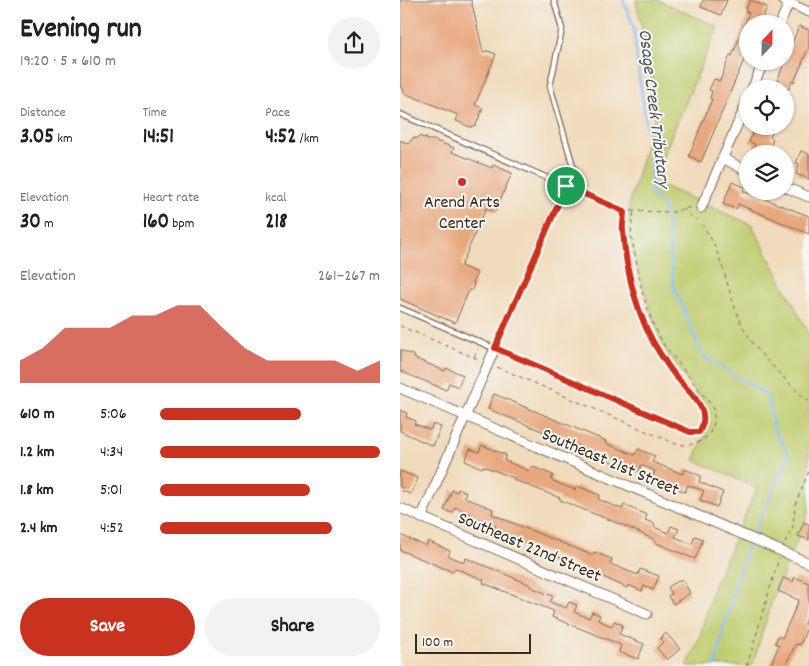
<!DOCTYPE html>
<meta charset="utf-8">
<style>
:root{--surface:#fff;--page:#f2f2f2;--text:#202124;--muted:#757577;--accent:#c8321e}
body{margin:0;font-family:Dekko,sans-serif;background:var(--page);color:var(--text);height:100vh;display:flex;flex-direction:column;font-size:19px;white-space:nowrap}
*{box-sizing:border-box;margin:0}
p{font-size:16px;color:var(--muted)}
.icon{flex:none;width:28px;height:28px;fill:none;stroke:currentColor;stroke-width:2;stroke-linecap:round;stroke-linejoin:round}
.map{position:relative;flex:1;overflow:hidden}
.side{display:flex;flex-direction:column;background:var(--surface);width:400px}
.side>*{flex:none}
.needle{width:32px;rotate:22deg}
.fabs{position:absolute;left:339px;top:15px;display:grid;gap:10px}
.fabs a{display:grid;place-items:center;width:55px;height:55px;border-radius:50%;background:var(--surface);box-shadow:0 1px 4px #0004;font-size:25px}
.scale{position:absolute;left:15px;bottom:12px;width:116px;box-sizing:border-box;padding-left:5px;border:2px solid #3b2a1e;border-top:0;font-size:14px;line-height:18px;white-space:nowrap;color:#3b2a1e;-webkit-text-stroke:4px #f6f6f2;paint-order:stroke}
.pin{position:absolute;display:grid;place-items:center;width:42px;height:42px;color:#fff;margin:-21px;border:2px solid #fff;border-radius:50%;box-shadow:0 1px 5px #0007}
.round{display:grid;place-items:center;flex:none;width:52px;height:52px;border-radius:26px;background:var(--page)}
.summary{display:flex;align-items:center;justify-content:space-between;height:85px;padding:0 20px}
h1{font-size:28px;font-weight:700;line-height:38px}
.metrics{display:grid;grid-template-columns:repeat(3,1fr);gap:8px;height:85px;padding:5px 20px}
.metrics div{display:grid;align-content:center}
.metrics b{font-size:21px;font-weight:700}
.metrics small{font-size:14px;font-weight:400}
.metrics p{font-size:14px}
.chart{height:140px;padding:10px 20px}
.chart p{display:flex;justify-content:space-between}
.chart svg{width:100%;height:90px;margin-top:5px;fill:var(--accent);opacity:.7}
.cta{display:flex;gap:10px;margin-top:auto;padding:10px 20px}
.cta a{flex:1;height:58px;border-radius:30px;background:var(--accent);color:#fff;font-size:20px;font-weight:700;line-height:58px;text-align:center}
.cta a+a{background:var(--page);color:var(--text)}
ul{padding:0 20px;list-style:none;font-size:16px}
li{display:grid;grid-template-columns:80px 60px 1fr;align-items:center;height:38px}
li i{height:12px;border-radius:6px;background:var(--accent)}
main{display:flex;flex:1;min-height:0}
.map>svg:first-child{display:block}
</style>
<main>
<section class="side">
<div class="summary"><div><h1>Evening run</h1><p>19:20 · 5 × 610 m</p></div><a class="round"><svg class="icon" aria-label="share" viewBox="0 0 24 24"><path d="M12 15V3M7 8l5-5 5 5M5 13v7h14v-7"/></svg></a></div>
<div class="metrics">
<div><p>Distance</p><b>3.05<small> km</small></b></div>
<div><p>Time</p><b>14:51</b></div>
<div><p>Pace</p><b>4:52<small> /km</small></b></div>
</div>
<div class="metrics">
<div><p>Elevation</p><b>30<small> m</small></b></div>
<div><p>Heart rate</p><b>160<small> bpm</small></b></div>
<div><p>kcal</p><b>218</b></div>
</div>
<div class="chart"><p><span>Elevation</span>261–267 m</p>
<svg viewBox="0 0 160 44" preserveAspectRatio="none"><path d="M0 44V33L10 27L20 17L30 17L40 17L50 11L60 11L70 6L80 6L90 17L100 27L110 33L120 33L130 33L140 33L150 38L160 33V44z"/></svg>
</div>
<ul>
<li><b>610 m</b>5:06<i style="width:64%"></i></li>
<li><b>1.2 km</b>4:34<i style="width:100%"></i></li>
<li><b>1.8 km</b>5:01<i style="width:68%"></i></li>
<li><b>2.4 km</b>4:52<i style="width:78%"></i></li>
</ul>
<div class="cta"><a>Save</a><a>Share</a></div>
</section>
<div class="map">
<svg width="409" height="666" viewBox="0 0 409 666">
<rect width="100%" height="100%" fill="#f6f6f2"/>
<filter id="ink" filterUnits="userSpaceOnUse"><feTurbulence type="fractalNoise" baseFrequency=".02" numOctaves="2"/><feDisplacementMap in="SourceGraphic" scale="10" xChannelSelector="R" yChannelSelector="G"/><feConvolveMatrix kernelMatrix="1 2 1 2 8 2 1 2 1" color-interpolation-filters="sRGB"/></filter>
<filter id="wash" filterUnits="userSpaceOnUse"><feTurbulence type="fractalNoise" baseFrequency=".0096" numOctaves="4" result="noise"/><feDisplacementMap in="SourceGraphic" scale="20" xChannelSelector="R" yChannelSelector="G"/><feGaussianBlur stdDeviation="1.12" result="paint"/><feColorMatrix in="noise" values="0 0 0 0 0 0 0 0 0 0 0 0 0 0 0 0 0 1.4 0 .05"/><feComposite in="paint" operator="in"/></filter>
<g filter="url(#wash)">
<rect width="100%" height="100%" fill="#f0dcbc"/>
<!-- green -->
<polygon fill="#bfcc6d" stroke="#7d7b46" points="236,0 258,0 318,27 252,181 352,225 409,334 409,512 373,598 352,666 287,666 299,639 314,585 357,488 294,460 309,427 309,410 261,344 229,240 229,204 256,112 251,69"/>
<g fill="none" stroke-linecap="round" stroke-linejoin="round">
<!-- stream -->
<polyline stroke="#85bbf4" stroke-width="2.5" points="223,0 234,28 237,62 250,149 252,196 262,204 267,224 274,287 303,356 368,396 374,430 389,454 345,553 325,623 315,666"/>
</g>
<g id="blocks">
<!-- building -->
<g fill="#e8a87e">
<polygon points="0,0 71,0 83,52 88,51 96,54 75,105 83,108 76,125 70,127 56,121 58,115 4,93 3,88 0,87"/>
<polygon points="303,0 327,0 321,15 301,7"/>
<polygon points="350,0 367,7 360,24 348,24 348,50 301,162 289,156 312,99 310,98 312,91 309,90 314,79 320,81 330,55 332,56 349,13 345,11"/>
<polygon points="399,26 409,30 409,47 394,82 392,81 389,89 374,89"/>
<polygon points="356,126 375,126 370,137 373,139 367,154 352,152 355,144 349,142"/>
<polygon points="21,136 22,138 26,137 27,140 34,140 54,148 52,152 92,168 93,165 112,173 95,212 86,208 61,266 77,273 73,282 74,283 73,287 71,291 69,290 55,323 0,299 0,140 8,144 14,137 15,139"/>
<polygon points="401,151 409,154 409,179 396,174 399,164 396,163"/>
<polygon points="332,182 345,187 343,191 409,216 409,234 338,204 336,209 323,204"/>
<polygon points="0,350 15,356 14,358 45,371 46,368 63,375 58,387 49,383 46,390 0,371"/>
<polygon points="94,394 206,441 205,443 235,455 238,449 255,456 252,462 283,474 285,469 301,476 299,482 323,492 317,507 300,500 304,491 288,485 285,492 252,478 255,471 241,465 239,472 223,467 205,459 206,457 88,409"/>
<polygon points="0,410 7,413 6,417 16,421 14,424 30,430 33,424 41,427 33,446 0,431"/>
<polygon points="82,445 106,455 104,460 113,464 129,471 131,466 153,475 151,480 160,484 175,490 177,486 200,495 198,499 207,503 222,509 224,505 247,515 245,520 255,524 254,527 268,533 271,526 279,529 275,537 292,544 295,536 303,539 295,559 254,542 255,540 232,529 160,500 160,498 114,480 114,478 83,466 82,468 65,461 70,449 79,452"/>
<polygon points="0,471 18,478 11,494 2,491 3,488 0,487"/>
<polygon points="58,489 66,492 64,496 68,499 93,509 92,514 115,524 192,555 194,552 212,559 210,564 238,575 240,569 259,576 253,590 244,586 242,591 228,585 227,588 164,559 94,531 96,526 78,518 76,523 68,519 71,514 55,507 53,513 44,510 52,490 57,492"/>
<polygon points="404,522 409,524 409,540 398,536"/>
<polygon points="0,535 26,546 28,541 50,551 48,556 64,562 66,558 131,585 130,587 153,596 150,602 166,608 169,602 177,605 174,612 189,618 192,612 200,615 198,620 212,626 214,621 223,625 219,634 244,644 238,659 219,652 221,645 152,617 154,611 83,583 84,580 55,568 53,572 0,550"/>
<polygon points="395,577 409,583 409,613 404,624 408,625 400,645 396,644 385,666 370,666 379,645 375,643 378,636 382,638 399,600 378,591 383,578 393,582"/>
<polygon points="282,579 290,593 273,604 268,596 272,594 268,587"/>
<polygon points="266,633 280,649 267,660 257,648 263,642 260,639"/>
</g>
</g>
</g>
<g filter="url(#ink)">
<use href="#blocks" fill-opacity="0" stroke="#7a6855" stroke-width="1"/>
<g fill="none" stroke-linecap="round" stroke-linejoin="round">
<defs>
<g id="lane">
<path d="M 0,114 L 219,209 L 224,213 C 225,219 222,225 223,231 C 226,270 238,320 259,352 C 264,359 268,367 274,374 C 287,391 314,408 299,432 L 290,432 L 0,308"/>
<polyline points="95,348 173,166 150,86 162,29 154,0"/>
</g>
<g id="street">
<polyline points="382,0 409,12"/>
<polyline points="380,24 390,0"/>
<polyline points="352,89 364,61"/>
<polyline points="323,158 348,172"/>
<polyline points="385,187 409,197"/>
<polyline points="301,208 348,100"/>
<polyline points="0,388 409,563"/>
<polyline points="0,508 247,614"/>
<polyline points="21,518 95,348"/>
</g>
</defs>
<!-- lane casing -->
<use href="#lane" stroke="#7a6855" stroke-width="7"/>
<!-- street casing -->
<use href="#street" stroke="#7a6855" stroke-width="11"/>
<!-- path -->
<g stroke="#7a6855" stroke-width="1" stroke-dasharray="4 4" stroke-linecap="butt">
<path d="M 283,208 C 290,217 300,221 305,229 C 321,251 328,292 339,318 C 351,349 379,372 401,395 L 409,401"/>
<polyline points="231,211 277,212 283,208 293,208"/>
<polyline points="0,326 80,360"/>
<polyline points="74,357 78,349"/>
<path d="M 97,367 L 276,444 C 301,449 321,432 312,406 L 264,345 L 252,322 L 243,295 L 234,250 L 231,234 L 234,210"/>
<polyline points="385,543 393,526 395,505 409,471"/>
<polyline points="347,666 379,558"/>
</g>
<!-- lane -->
<use href="#lane" stroke="#fff" stroke-width="4.5"/>
<!-- street -->
<use href="#street" stroke="#fff" stroke-width="9"/>
</g>
</g>
<g fill="none" stroke-linecap="round" stroke-linejoin="round" filter="url(#ink)">
<defs>
<path id="route" d="M 166,186 L 219,209 L 224,212 C 224,219 222,225 223,231 C 226,272 238,321 261,355 C 265,361 269,368 274,374 C 287,391 314,409 299,432 L 290,432 L 95,348 Z"/>
</defs>
<!-- route casing -->
<use href="#route" stroke="#fff" stroke-width="10"/>
<!-- route -->
<use href="#route" stroke="#c8321e" stroke-width="6"/>
</g>
<!-- markers -->
<circle fill="#c8321e" stroke="#f6f6f2" stroke-width="2" cx="62" cy="182" r="5"/>
<g text-anchor="middle" stroke-width="4" stroke-linejoin="round" paint-order="stroke">
<!-- poi labels -->
<g font-size="18" fill="#3b2a1e" stroke="#f6f6f2">
<text x="62" y="207">Arend Arts<tspan x="62" dy="21">Center</tspan></text>
</g>
<!-- street labels -->
<g font-size="18" fill="#3b2a1e" stroke="#f6f6f2">
<text transform="translate(211 461) rotate(23)" y="6">Southeast 21st Street</text>
<text transform="translate(130 546) rotate(23)" y="6">Southeast 22nd Street</text>
</g>
<!-- water labels -->
<g font-size="19" font-style="italic" fill="#51565e" stroke="#f6f6f2">
<text transform="translate(256 108) rotate(83)" y="7">Osage Creek Tributary</text>
</g>
</g>
</svg>
<div class="fabs">
<a><svg class="needle" viewBox="-14 -14 28 28"><path d="M0-13l5 13h-10z" fill="#e53935"/><path d="M0 13l5-13h-10z" fill="#757577"/></svg></a>
<a><svg class="icon" aria-label="locate" viewBox="0 0 24 24"><circle cx="12" cy="12" r="6"/><path d="M12 2v4M12 18v4M2 12h4M18 12h4"/></svg></a>
<a><svg class="icon" aria-label="layers" viewBox="0 0 24 24"><path d="M12 4l9 5-9 5-9-5zM3 14l9 5 9-5"/></svg></a>
</div>
<div class="scale">100 m</div>
<div class="pin" style="left:166px;top:186px;background:#1e9e55"><svg class="icon" aria-label="arrive" viewBox="0 0 24 24"><path d="M6 21V4h12l-3 4 3 4H6"/></svg></div>
</div>
</main>
